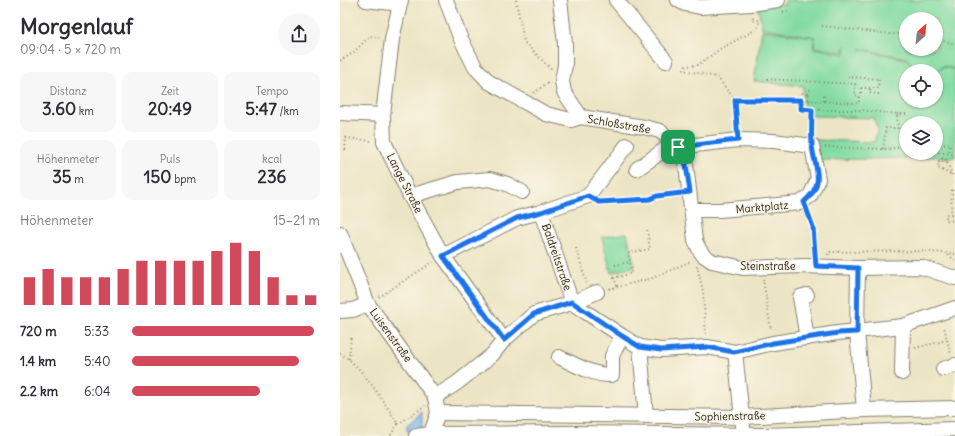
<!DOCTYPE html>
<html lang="de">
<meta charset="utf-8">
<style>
:root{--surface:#fff;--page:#f7f7f7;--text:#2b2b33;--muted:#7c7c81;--accent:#d1495b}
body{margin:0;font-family:Delius,sans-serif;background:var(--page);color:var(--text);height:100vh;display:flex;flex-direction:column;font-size:15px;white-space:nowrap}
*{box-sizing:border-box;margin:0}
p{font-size:13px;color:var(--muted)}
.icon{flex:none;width:22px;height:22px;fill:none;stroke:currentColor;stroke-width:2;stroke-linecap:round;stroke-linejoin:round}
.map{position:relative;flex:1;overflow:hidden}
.side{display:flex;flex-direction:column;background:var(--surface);width:340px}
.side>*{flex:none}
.needle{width:26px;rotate:27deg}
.fabs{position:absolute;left:559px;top:12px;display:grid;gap:8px}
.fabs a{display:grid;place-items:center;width:44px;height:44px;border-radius:50%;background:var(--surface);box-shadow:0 1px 3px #0004;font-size:20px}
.pin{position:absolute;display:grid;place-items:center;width:34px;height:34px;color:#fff;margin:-17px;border-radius:8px;box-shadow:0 2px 6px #0006}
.round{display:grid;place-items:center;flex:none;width:42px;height:42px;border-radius:21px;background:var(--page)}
.overview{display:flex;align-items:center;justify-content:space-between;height:68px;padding:0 20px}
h1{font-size:22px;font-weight:700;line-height:30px}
.figures{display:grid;grid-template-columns:repeat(3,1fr);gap:6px;height:68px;padding:4px 20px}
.figures div{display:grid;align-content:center;border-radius:10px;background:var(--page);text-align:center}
.figures b{font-size:17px;font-weight:700}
.figures small{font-size:11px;font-weight:400}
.figures p{font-size:11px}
.chart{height:112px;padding:8px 20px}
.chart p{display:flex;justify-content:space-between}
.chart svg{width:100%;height:72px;margin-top:4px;stroke:var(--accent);stroke-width:6}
ul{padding:0 20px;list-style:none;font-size:13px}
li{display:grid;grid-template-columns:64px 48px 1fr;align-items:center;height:30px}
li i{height:10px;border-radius:5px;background:var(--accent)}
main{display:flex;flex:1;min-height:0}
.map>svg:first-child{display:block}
</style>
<main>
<section class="side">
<div class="overview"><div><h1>Morgenlauf</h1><p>09:04 · 5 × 720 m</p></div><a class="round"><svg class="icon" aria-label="share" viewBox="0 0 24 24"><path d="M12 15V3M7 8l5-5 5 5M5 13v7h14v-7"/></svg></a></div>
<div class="figures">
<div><p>Distanz</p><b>3.60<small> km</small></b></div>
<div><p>Zeit</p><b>20:49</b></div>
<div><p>Tempo</p><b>5:47<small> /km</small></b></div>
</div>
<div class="figures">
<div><p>Höhenmeter</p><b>35<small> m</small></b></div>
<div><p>Puls</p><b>150<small> bpm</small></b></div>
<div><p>kcal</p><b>236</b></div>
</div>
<div class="chart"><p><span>Höhenmeter</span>15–21 m</p>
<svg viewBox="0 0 160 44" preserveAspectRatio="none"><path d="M5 44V27M15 44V22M25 44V27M35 44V27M45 44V27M55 44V22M65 44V17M75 44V17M85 44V17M95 44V17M105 44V11M115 44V6M125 44V11M135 44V27M145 44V38M155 44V38"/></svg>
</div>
<ul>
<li><b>720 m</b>5:33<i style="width:97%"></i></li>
<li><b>1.4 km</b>5:40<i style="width:89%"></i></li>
<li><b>2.2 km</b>6:04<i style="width:68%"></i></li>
</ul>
</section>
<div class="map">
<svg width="615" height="436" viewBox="0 0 615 436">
<rect width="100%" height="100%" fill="#fcf5e5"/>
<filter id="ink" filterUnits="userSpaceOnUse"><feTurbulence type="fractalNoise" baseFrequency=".025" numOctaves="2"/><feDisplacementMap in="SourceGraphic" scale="8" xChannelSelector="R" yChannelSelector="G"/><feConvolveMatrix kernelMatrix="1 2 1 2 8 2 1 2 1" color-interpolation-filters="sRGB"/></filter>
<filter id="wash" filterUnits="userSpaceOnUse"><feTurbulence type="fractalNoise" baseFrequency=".012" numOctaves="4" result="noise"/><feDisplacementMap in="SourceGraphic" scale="16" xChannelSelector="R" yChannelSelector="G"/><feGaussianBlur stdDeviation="0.9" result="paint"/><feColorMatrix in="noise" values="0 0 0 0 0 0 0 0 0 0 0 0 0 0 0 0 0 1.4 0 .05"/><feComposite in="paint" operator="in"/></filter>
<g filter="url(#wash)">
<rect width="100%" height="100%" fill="#ece5c5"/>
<!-- green -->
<g fill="#81dba1" stroke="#4e7c5e" fill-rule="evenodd">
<path d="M 445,0 L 615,0 L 615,69 L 603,66 L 596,72 L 574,67 L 567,58 L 520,49 L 566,59 L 574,68 L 588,71 L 566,71 L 566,101 L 596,101 L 596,73 L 603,67 L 615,70 L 615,157 L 479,160 L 475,146 L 475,140 L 534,142 L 538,129 L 533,118 L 475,116 L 464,113 L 463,86 L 414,81 L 422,30 L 475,37 L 473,48 L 505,54 L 505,46 L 504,52 L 474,47 L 475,37 L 422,28 L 418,7 L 445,4 ZM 566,19 L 596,19 L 596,49 L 566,49 ZM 566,123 L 596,123 L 596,153 L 566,153 Z"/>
<polygon points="287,233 295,266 271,273 262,237"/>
</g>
<!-- water -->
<polygon fill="#82baf2" stroke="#4f6b87" points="82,412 82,431 67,431 67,425"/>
</g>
<g filter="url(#ink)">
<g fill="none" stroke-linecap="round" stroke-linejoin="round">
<defs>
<g id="minor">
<polyline points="26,0 60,4"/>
<polyline points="61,0 52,39 43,115 44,142 70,196 103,256 164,340"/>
<polyline points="106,0 120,37 135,67 149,82 206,114 231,120 241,117"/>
<polyline points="220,0 225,44 225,65 222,81 224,92 241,117 304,127 320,131 338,147 346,165 355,240 359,249 363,255 372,261 403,268 465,266 518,268 581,267 615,278"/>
<polyline points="276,0 326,61"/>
<polyline points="338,0 345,4 360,7 411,4 438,0"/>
<polyline points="0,113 43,115"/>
<polyline points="338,147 398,140 434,141 472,146 478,179 470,196 460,203 380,210 352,210"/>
<polyline points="297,169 334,143"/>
<polyline points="70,196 118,182 150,179 167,184 182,192"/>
<polyline points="201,212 232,303 257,292"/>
<polyline points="0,233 28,304 95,397 98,413 90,436"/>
<polyline points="103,256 177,218 201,212 248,196 287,145"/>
<polyline points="518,268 517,332 524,410"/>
<polyline points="0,311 13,310 28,304"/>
<polyline points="467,338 460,297 467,295"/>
<polyline points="300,347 306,416"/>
<polyline points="395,352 403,426"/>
<path d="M 219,357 C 234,364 254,376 272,375 L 272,356 L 282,336"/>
<polyline points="603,369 615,365"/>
<polyline points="562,373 563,326"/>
<polyline points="95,397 117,383 152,355 164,340 194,314 232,303 282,336 300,347 321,350 367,347 395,352 433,343 498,333 563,326 615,308"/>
<polyline points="98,413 402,417 524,410 615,408"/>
<polyline points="76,436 91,434 230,433 423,435 615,429"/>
</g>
</defs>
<!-- minor casing -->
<use href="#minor" stroke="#848070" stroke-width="16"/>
<!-- path -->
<g stroke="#848070" stroke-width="2" stroke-dasharray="1 3" stroke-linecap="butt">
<polyline points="176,0 184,42 212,70"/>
<polyline points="443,12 450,11"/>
<polyline points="482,26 550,34 566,34"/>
<polyline points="596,39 615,44"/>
<polyline points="0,61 13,53 30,36 39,38"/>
<polyline points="508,77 539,79 538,88 515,88"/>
<polyline points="427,79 515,84 515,95 519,96 519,103 461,100"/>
<polyline points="530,89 530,93 539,94"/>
<polyline points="194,93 206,84 211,83"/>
<polyline points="462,93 469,95 470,89"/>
<polyline points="521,93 521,88"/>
<polyline points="395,100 377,77 343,70 346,66 358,65 380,49 417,29 419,24 419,20 413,21 413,16"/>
<polyline points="395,100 461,100 461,109 472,110"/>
<polyline points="395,100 397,127"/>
<polyline points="484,101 484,94"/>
<polyline points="557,114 566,114"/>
<polyline points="472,135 472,110 519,110 557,114 558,128 546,128 543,149"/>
<polyline points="600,144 599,157 606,160 613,176 615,175"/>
<polyline points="596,145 610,144 609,153"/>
<polyline points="485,147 543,149 566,147"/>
<polyline points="5,150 6,138 32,141"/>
<polyline points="603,153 614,154"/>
<polyline points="607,163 599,161 598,168 612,175"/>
<polyline points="615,190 612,189 611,214 606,214 606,220 615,221"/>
<polyline points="258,202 310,199 317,196 337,193"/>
<polyline points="468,213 473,227 475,255"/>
<polyline points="236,248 247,284"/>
<polyline points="488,255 489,252 580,251 615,254"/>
<polyline points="608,255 615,260"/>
<polyline points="275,265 290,262"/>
<polyline points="357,266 363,291 366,335"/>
<polyline points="423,279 431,330"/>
<polyline points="277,286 274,278 292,273 288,253 310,249 307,229"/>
<polyline points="269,289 313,278 351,261"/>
<polyline points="39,297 93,262"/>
<polyline points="607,340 611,354"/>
<polyline points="575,348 607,340 604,326"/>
<path d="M 0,354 C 20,362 46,406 58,424 L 50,436"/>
<polyline points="9,359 11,337"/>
<polyline points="58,424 85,406"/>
</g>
<!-- minor -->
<use href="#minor" stroke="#fff" stroke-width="14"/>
</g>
</g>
<g fill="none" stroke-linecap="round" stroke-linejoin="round" filter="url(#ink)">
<defs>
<path id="route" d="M 395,100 L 461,100 L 461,109 L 472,110 C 472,121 471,133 472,145 C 474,168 487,182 464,202 L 473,227 L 476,266 L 518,268 L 517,332 L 498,333 L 433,343 L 394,352 L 367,347 L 321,350 L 300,347 L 282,336 L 232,302 L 194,314 L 164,340 L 103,256 L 177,218 L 201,212 L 248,196 L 259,202 L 310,199 L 317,196 L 350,192 L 346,165 L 338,147 L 398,140 Z"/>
</defs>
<!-- route casing -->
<use href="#route" stroke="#fff" stroke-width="8"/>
<!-- route -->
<use href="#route" stroke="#1a73e8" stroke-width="5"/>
</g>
<g text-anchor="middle" stroke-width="3" stroke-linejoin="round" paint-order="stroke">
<!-- street labels -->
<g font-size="11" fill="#1c1c1c" stroke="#fcf5e5">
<text transform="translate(279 124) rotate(10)" y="4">Schloßstraße</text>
<text transform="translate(65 183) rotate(63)" y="4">Lange Straße</text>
<text transform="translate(422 207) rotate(-5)" y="4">Marktplatz</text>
<text transform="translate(217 257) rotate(71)" y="4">Baldreitstraße</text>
<text x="428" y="270">Steinstraße</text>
<text transform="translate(51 335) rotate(54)" y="4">Luisenstraße</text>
<text transform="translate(390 416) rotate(-1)" y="4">Sophienstraße</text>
</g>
</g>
</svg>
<div class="fabs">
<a><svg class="needle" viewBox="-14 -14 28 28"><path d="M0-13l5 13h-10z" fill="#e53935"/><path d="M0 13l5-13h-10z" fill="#7c7c81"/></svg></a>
<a><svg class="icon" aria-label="locate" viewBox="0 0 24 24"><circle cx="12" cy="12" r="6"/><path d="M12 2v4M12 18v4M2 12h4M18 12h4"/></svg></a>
<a><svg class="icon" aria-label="layers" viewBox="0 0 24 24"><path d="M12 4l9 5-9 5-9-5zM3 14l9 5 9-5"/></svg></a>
</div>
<div class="pin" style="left:338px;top:147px;background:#1e9e55"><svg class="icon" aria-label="arrive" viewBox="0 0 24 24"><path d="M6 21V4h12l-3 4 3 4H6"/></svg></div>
</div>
</main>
